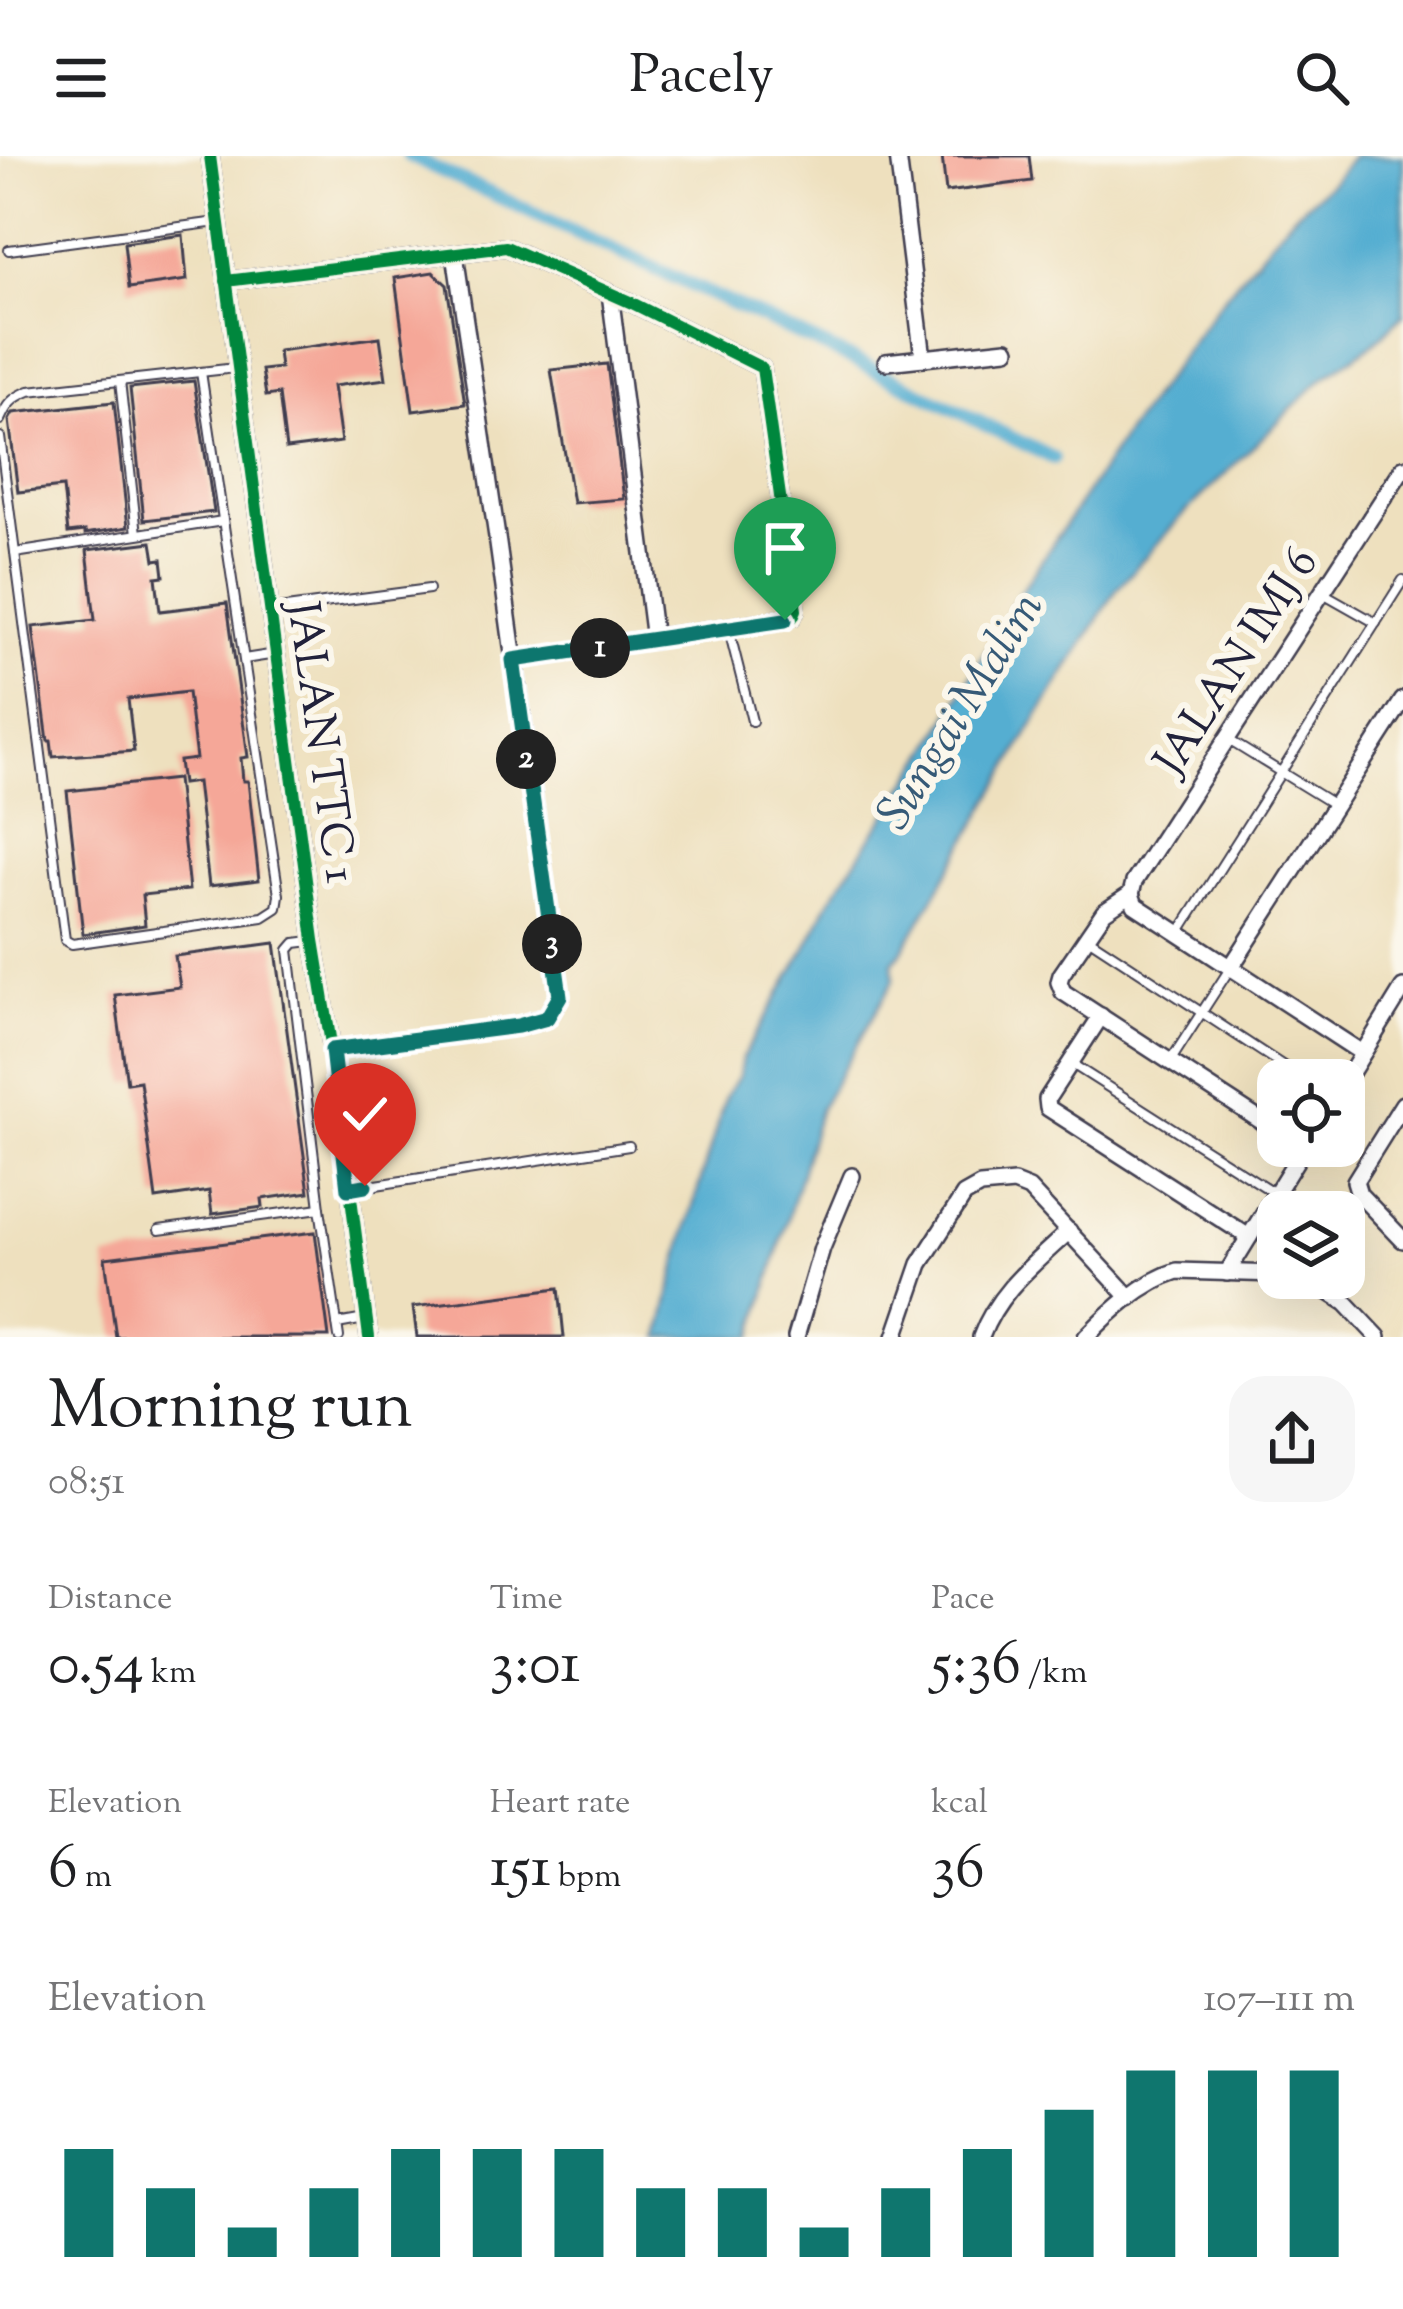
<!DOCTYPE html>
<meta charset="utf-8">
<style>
:root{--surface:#fff;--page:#f6f6f6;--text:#202124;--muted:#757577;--accent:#0f766e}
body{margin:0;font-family:"Sorts Mill Goudy",serif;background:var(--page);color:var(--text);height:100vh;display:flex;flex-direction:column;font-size:45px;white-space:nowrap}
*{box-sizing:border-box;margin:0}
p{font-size:39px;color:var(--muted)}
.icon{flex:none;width:66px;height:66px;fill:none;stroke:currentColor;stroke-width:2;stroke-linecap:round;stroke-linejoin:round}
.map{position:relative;height:1181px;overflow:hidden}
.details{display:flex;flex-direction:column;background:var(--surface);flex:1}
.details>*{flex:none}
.tools{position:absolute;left:1257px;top:903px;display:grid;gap:24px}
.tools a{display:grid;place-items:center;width:108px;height:108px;border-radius:24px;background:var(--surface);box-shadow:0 12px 48px #0002;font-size:60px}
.pin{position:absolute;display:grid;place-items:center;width:102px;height:102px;color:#fff;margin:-123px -51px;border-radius:50% 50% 50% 0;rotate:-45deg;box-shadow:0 0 12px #0007}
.pin .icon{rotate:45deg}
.km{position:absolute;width:60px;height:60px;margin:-30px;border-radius:50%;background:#222;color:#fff;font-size:33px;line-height:60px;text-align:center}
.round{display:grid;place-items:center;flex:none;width:126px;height:126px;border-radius:36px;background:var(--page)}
.head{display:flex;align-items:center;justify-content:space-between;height:204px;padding:0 48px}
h1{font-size:66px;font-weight:600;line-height:90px}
.figures{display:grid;grid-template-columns:repeat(3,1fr);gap:18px;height:204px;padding:12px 48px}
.figures div{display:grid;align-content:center}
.figures b{font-size:60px;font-weight:600}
.figures small{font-size:33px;font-weight:400}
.figures p{font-size:33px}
.chart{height:336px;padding:24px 48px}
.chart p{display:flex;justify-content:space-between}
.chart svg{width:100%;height:216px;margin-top:12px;stroke:var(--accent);stroke-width:6}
header{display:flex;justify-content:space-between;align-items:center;height:156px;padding:0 48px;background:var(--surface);font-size:54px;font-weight:600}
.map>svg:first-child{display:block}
</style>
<header><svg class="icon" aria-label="menu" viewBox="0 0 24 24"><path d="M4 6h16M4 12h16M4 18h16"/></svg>Pacely<svg class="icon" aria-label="search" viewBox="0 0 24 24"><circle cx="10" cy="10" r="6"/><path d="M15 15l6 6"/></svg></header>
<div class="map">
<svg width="1403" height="1181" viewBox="0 0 1403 1181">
<rect width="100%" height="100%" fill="#fbf7ec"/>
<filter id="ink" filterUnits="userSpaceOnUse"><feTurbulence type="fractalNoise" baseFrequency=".00833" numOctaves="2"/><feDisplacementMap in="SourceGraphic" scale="24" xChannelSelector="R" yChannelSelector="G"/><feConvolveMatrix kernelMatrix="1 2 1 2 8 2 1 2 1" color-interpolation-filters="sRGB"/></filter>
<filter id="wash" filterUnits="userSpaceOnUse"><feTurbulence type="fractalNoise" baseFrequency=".004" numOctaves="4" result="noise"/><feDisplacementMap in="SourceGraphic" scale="48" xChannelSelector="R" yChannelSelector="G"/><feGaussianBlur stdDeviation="2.7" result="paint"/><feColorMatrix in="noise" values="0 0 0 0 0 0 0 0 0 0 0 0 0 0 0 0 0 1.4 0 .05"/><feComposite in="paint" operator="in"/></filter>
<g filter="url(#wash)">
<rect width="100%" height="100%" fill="#eee0be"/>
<!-- water -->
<polygon fill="#54aed1" stroke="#3b6886" stroke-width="3" points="1353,0 1403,0 1403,159 1373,188 1323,222 1178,364 1117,433 1042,554 902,796 893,806 894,824 820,952 753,1181 660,1181 685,1077 726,939 739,920 742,902 804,796 828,747 932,589 1012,449 1128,274 1221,145 1291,61 1332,26"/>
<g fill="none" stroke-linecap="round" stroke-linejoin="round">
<!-- canal -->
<polyline stroke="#54aed1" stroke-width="14" points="409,0 852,203 1053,302"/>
</g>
<g id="blocks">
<!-- building -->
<g fill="#f5a798">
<polygon points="942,0 1029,0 1032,25 946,36"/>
<polygon points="183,79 187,124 129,132 124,87"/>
<polygon points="433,116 447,129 465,248 413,255 395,122"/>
<polygon points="380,181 386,223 333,230 341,286 286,293 279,238 266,240 262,214 280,212 278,195"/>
<polygon points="607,208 624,343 573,347 551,214"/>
<polygon points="194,225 214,356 144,364 130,232"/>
<polygon points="114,246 128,371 85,378 85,375 68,377 63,331 18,336 9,264 13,257"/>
<polygon points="152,386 155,404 162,403 164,420 156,421 160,455 227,447 248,601 241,602 243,625 248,625 259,724 209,730 197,626 182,628 179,605 196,603 188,536 128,543 134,595 53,601 51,585 48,585 33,471 95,464 87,394"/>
<polygon points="177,623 189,734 142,739 145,769 83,778 67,635"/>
<polygon points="275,787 309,1036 262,1043 263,1051 212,1058 209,1035 156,1043 140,925 127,927 115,839 180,831 175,800"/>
<polygon points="315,1076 329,1181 116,1181 105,1102"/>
<polygon points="559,1132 564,1181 417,1181 413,1151"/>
</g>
</g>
</g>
<g filter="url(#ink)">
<use href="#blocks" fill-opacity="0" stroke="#413e4f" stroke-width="3"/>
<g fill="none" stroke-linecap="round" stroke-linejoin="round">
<defs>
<g id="lane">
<polyline points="9,94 217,66"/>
<polyline points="120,225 137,378"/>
<path d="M 0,264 C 7,248 12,242 29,235 L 236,212"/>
<polyline points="0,281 65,784 72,788 263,761 277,752 279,739 201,216"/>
<polyline points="15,397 223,365"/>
<polyline points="1323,437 1376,467"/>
<polyline points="271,454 429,433"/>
<polyline points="729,474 752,565"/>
<polyline points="244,503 276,498"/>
<polyline points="1227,583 1336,650"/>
<polyline points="1179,777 1403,424"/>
<polyline points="1088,782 1305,924"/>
<polyline points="311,785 295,787 289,794 320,1052"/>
<polyline points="1171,904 1231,811"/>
<polyline points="1072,908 1276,1038"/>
<polyline points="350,1033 629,990"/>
<polyline points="159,1074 320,1052 339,1181"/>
<polyline points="337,1168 365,1163"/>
</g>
<g id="street">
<polyline points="210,0 314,784 332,894 369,1181"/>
<polyline points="898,0 923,202"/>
<polyline points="226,125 506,91 632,147 762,212 796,454 793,461 513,504"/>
<polyline points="610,137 654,484"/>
<polyline points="886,206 1007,193"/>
<polyline points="1131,738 1134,726 1403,312"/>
<polyline points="1131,738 1104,756 1061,819 1059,826 1063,836 1278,976"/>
<polyline points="1131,738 1135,749 1362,897"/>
<polyline points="1231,811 1403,544"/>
<polyline points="1101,860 1047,943 1048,952 1249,1081"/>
<polyline points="332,894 518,870 547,861 560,840 498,388 455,98"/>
<polyline points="1344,928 1403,832"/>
<polyline points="1403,948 1355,1025 1359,1038 1403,1084"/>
<polyline points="1227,1117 1305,990"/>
<polyline points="1307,1122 1346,1147 1378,1181"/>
<polyline points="796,1181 822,1092 852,1020"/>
<polyline points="895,1181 920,1108 964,1039 980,1030 1014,1027 1029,1033 1130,1142"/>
<path d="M 981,1181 C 998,1135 1034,1108 1069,1075"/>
<path d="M 1086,1181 C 1111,1155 1142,1126 1177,1115 L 1278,1118"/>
</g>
</defs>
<!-- lane casing -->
<use href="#lane" stroke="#413e4f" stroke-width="12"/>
<!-- street casing -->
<use href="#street" stroke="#413e4f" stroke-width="20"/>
<!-- lane -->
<use href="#lane" stroke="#fff" stroke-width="8"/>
<!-- street -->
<use href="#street" stroke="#fff" stroke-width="15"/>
<defs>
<g id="cycleway">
<polyline points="210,0 314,784 332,894 369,1181"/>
<polyline points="226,125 506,91 632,147 762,212 796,454 793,461 513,504"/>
</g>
</defs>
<!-- cycleway casing -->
<use href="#cycleway" stroke="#fbf7ec" stroke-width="20"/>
<!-- cycleway -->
<use href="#cycleway" stroke="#00873e" stroke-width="12"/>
</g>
</g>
<g fill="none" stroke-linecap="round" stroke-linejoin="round" filter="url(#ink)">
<defs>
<polyline id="route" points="365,1030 348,1033 332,894 518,870 547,862 560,840 513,504 785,464"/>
</defs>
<!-- route casing -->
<use href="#route" stroke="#fff" stroke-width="24"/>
<!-- route -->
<use href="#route" stroke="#0f766e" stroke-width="15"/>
</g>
<g text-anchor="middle" stroke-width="12" stroke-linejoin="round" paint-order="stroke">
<!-- street labels -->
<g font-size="45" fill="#22223b" stroke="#fbf7ec">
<text transform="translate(1234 504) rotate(-57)" y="16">JALAN IMJ 6</text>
<text transform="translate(324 586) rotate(82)" y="16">JALAN TTC 1</text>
</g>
<!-- water labels -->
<g font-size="48" font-style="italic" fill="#365a77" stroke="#fbf7ec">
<text transform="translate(958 553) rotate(-58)" y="17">Sungai Malim</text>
</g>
</g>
</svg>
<div class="tools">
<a><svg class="icon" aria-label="locate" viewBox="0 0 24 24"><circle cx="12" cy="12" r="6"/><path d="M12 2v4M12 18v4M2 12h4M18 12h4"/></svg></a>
<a><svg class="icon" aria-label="layers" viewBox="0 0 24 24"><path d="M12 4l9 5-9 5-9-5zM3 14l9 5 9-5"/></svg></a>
</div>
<div class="pin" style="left:785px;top:464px;background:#1e9e55"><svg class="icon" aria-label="arrive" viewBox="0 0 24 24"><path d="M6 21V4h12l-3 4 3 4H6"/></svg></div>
<div class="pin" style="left:365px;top:1030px;background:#d93025"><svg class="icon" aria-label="check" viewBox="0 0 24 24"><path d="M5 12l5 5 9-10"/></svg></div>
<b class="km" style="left:600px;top:492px">1</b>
<b class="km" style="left:526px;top:603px">2</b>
<b class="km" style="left:552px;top:788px">3</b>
</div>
<section class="details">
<div class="head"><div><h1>Morning run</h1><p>08:51</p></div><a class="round"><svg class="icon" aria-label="share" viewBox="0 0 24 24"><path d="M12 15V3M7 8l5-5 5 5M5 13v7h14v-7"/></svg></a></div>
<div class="figures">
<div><p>Distance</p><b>0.54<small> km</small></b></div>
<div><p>Time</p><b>3:01</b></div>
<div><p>Pace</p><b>5:36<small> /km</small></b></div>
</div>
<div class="figures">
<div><p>Elevation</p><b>6<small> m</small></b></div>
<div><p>Heart rate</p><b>151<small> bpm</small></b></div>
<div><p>kcal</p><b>36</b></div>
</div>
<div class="chart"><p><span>Elevation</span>107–111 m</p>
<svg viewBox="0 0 160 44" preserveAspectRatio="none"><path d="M5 44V22M15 44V30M25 44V38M35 44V30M45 44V22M55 44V22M65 44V22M75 44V30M85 44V30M95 44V38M105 44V30M115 44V22M125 44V14M135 44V6M145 44V6M155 44V6"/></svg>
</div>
</section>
